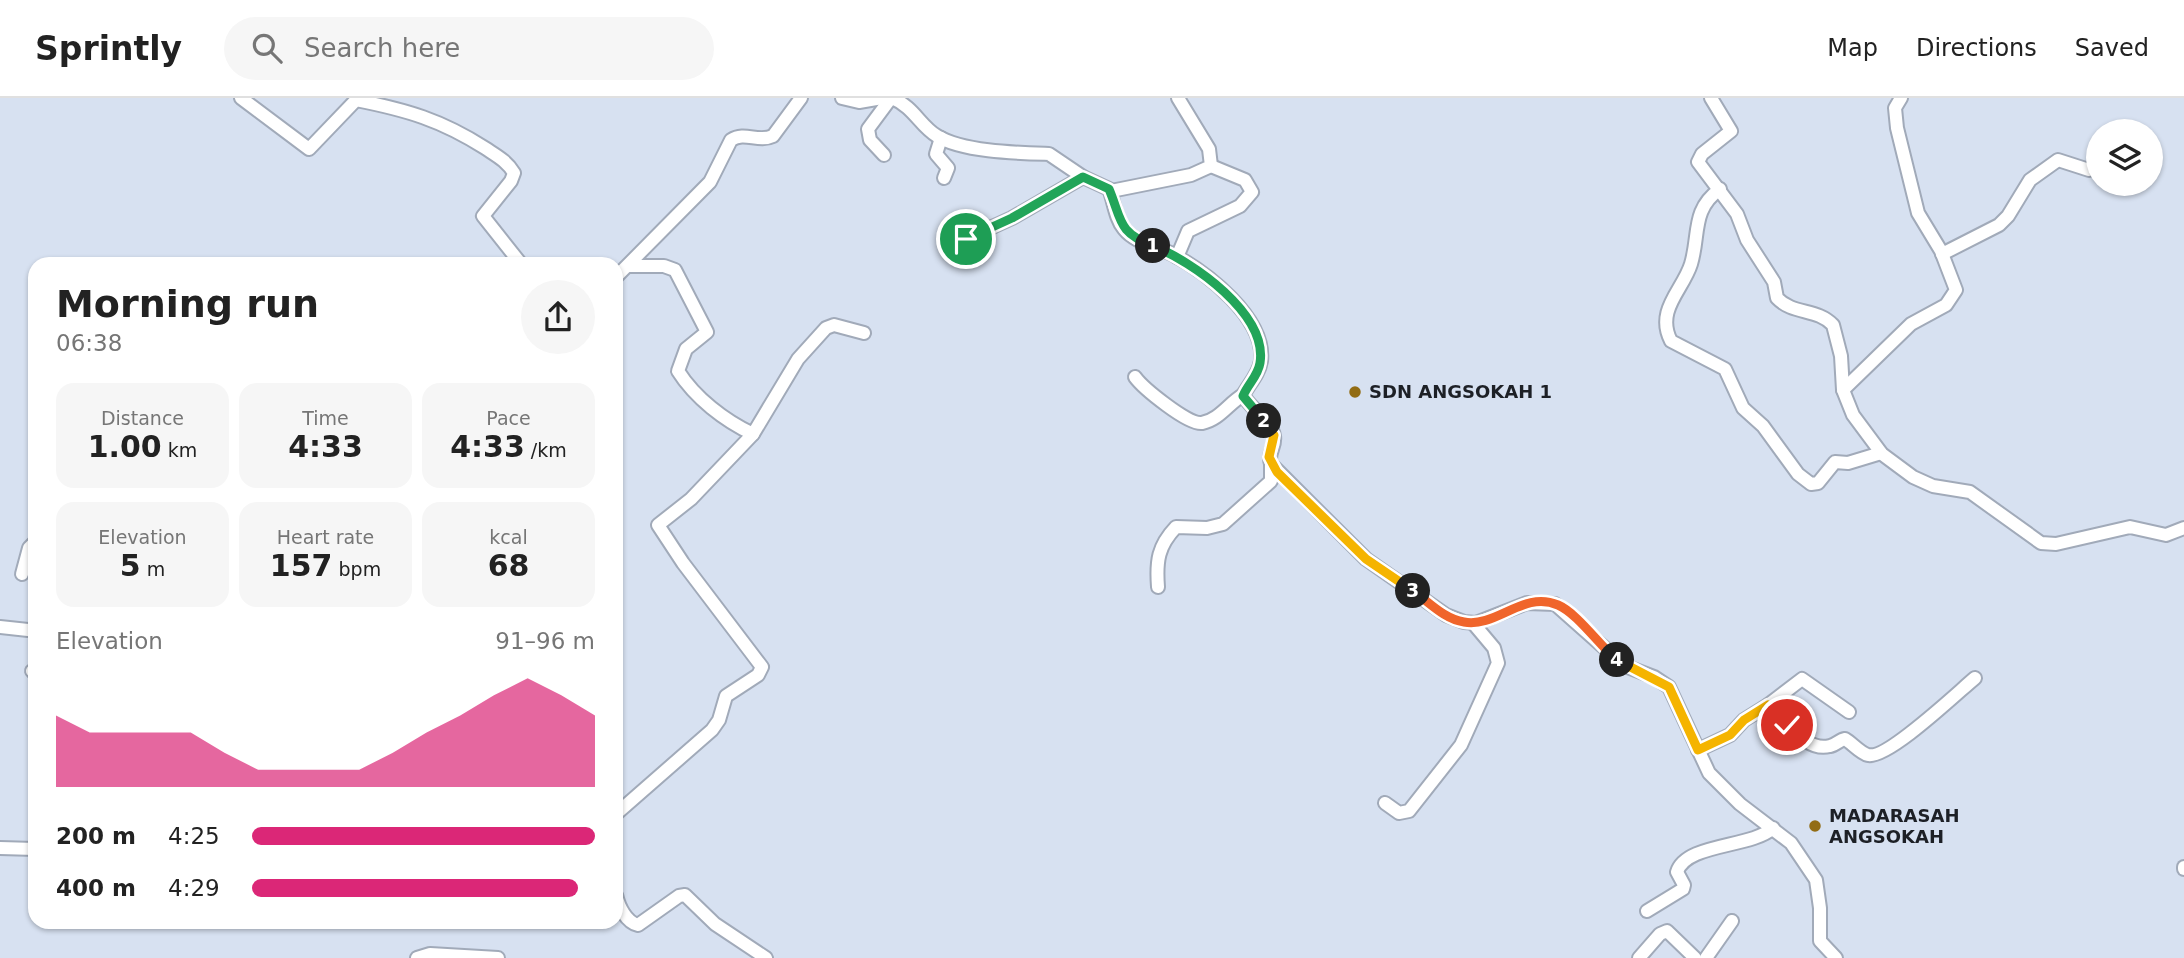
<!DOCTYPE html>
<meta charset="utf-8">
<style>
:root{--surface:#fff;--page:#f6f6f6;--text:#222;--muted:#767676;--line:#e0e0e0;--accent:#db2777}
body{margin:0;font-family:"DejaVu Sans",sans-serif;background:var(--page);color:var(--text);height:100vh;display:flex;flex-direction:column;font-size:26px;white-space:nowrap}
*{box-sizing:border-box;margin:0}
p{font-size:23px;color:var(--muted)}
.icon{flex:none;width:38px;height:38px;fill:none;stroke:currentColor;stroke-width:2;stroke-linecap:round;stroke-linejoin:round}
.map{position:relative;flex:1;overflow:hidden}
.drawer{position:absolute;left:28px;top:159px;width:595px;height:672px;display:flex;flex-direction:column;background:var(--surface);border-radius:21px;box-shadow:0 2px 5px #0004}
.drawer>*{flex:none}
.controls{position:absolute;left:2086px;top:21px;display:grid;gap:14px}
.controls a{display:grid;place-items:center;width:77px;height:77px;border-radius:50%;background:var(--surface);box-shadow:0 2px 5px #0004;font-size:35px}
.pin{position:absolute;display:grid;place-items:center;width:60px;height:60px;color:#fff;margin:-30px;border:4px solid #fff;border-radius:50%;box-shadow:0 2px 7px #0007}
.km{position:absolute;width:35px;height:35px;margin:-18px;border-radius:50%;background:#222;color:#fff;font-size:19px;line-height:35px;text-align:center}
.round{display:grid;place-items:center;flex:none;width:74px;height:74px;border-radius:37px;background:var(--page)}
.headline{display:flex;align-items:center;justify-content:space-between;height:119px;padding:0 28px}
h1{font-size:38px;font-weight:600;line-height:52px}
.stats{display:grid;grid-template-columns:repeat(3,1fr);gap:10px;height:119px;padding:7px 28px}
.stats div{display:grid;align-content:center;border-radius:18px;background:var(--page);text-align:center}
.stats b{font-size:30px;font-weight:600}
.stats small{font-size:19px;font-weight:400}
.stats p{font-size:19px}
.chart{height:196px;padding:14px 28px}
.chart p{display:flex;justify-content:space-between}
.chart svg{width:100%;height:126px;margin-top:7px;fill:var(--accent);opacity:.7}
ul{padding:0 28px;list-style:none;font-size:23px}
li{display:grid;grid-template-columns:112px 84px 1fr;align-items:center;height:52px}
li i{height:18px;border-radius:9px;background:var(--accent)}
header{display:flex;align-items:center;gap:42px;box-sizing:border-box;height:98px;padding:0 35px;background:var(--surface);border-bottom:2px solid var(--line)}
header strong{font-size:33px}
nav{display:flex;gap:38px;margin-inline-start:auto;font-size:24px}
.search{width:490px;height:63px;background:var(--page);display:flex;align-items:center;gap:18px;box-sizing:border-box;padding:0 24px;border-radius:38px;color:var(--muted);font-size:26px}
.map>svg:first-child{display:block}
</style>
<header>
<strong>Sprintly</strong>
<div class="search"><svg class="icon" aria-label="search" viewBox="0 0 24 24"><circle cx="10" cy="10" r="6"/><path d="M15 15l6 6"/></svg>Search here</div>
<nav><a>Map</a><a>Directions</a><a>Saved</a></nav>
</header>
<div class="map">
<svg width="2184" height="860" viewBox="0 0 2184 860">
<rect width="100%" height="100%" fill="#d7e1f1"/>
<g fill="none" stroke-linecap="round" stroke-linejoin="round">
<defs>
<g id="minor">
<path d="M 241,0 L 309,51 L 356,2 C 407,12 441,22 485,50 C 497,58 507,63 514,75 L 511,83 L 483,118 L 521,166"/>
<polyline points="842,0 859,4 882,0"/>
<path d="M 892,0 C 914,9 920,28 937,38 C 963,54 1018,55 1049,56 L 1083,79 L 1109,91 C 1114,103 1115,120 1124,131 C 1135,145 1156,148 1172,156 C 1206,174 1266,220 1261,263 C 1259,276 1249,286 1243,297 C 1250,310 1272,324 1274,338 C 1276,349 1267,355 1271,366 L 1366,461 L 1446,517 L 1464,524 L 1476,525 L 1527,505 L 1555,506 L 1625,568 L 1654,579 L 1669,589 L 1709,675 L 1740,706 L 1791,745 L 1816,782 L 1820,810 L 1820,843 L 1836,860"/>
<path d="M 1711,0 L 1731,33 L 1702,56 L 1698,64 L 1737,116 L 1747,142 L 1774,184 L 1777,200 C 1793,217 1817,210 1833,227 L 1841,258 L 1843,292 L 1853,317 L 1882,356 L 1913,379 L 1933,388 L 1970,394 L 2041,445 L 2056,446 L 2130,429 L 2166,437 L 2184,430"/>
<polyline points="941,40 936,56 948,70 944,80"/>
<polyline points="884,57 870,42 868,31 891,0"/>
<path d="M 1720,91 C 1691,112 1700,136 1691,166 C 1683,192 1655,212 1671,243 L 1725,271 L 1743,310 L 1763,328 L 1798,376 L 1811,386 L 1818,385 L 1835,364 L 1848,365 L 1881,355"/>
<polyline points="1111,93 1191,77 1211,68 1209,51 1178,0"/>
<polyline points="966,141 1012,120 1083,79"/>
<polyline points="1942,156 1999,127 2008,118 2030,82 2058,62 2089,72"/>
<polyline points="1177,159 1188,133 1240,108 1252,94 1245,82 1211,68"/>
<path d="M 628,168 L 664,168 L 675,172 L 707,234 L 686,251 L 678,273 C 695,300 725,323 753,336"/>
<path d="M 616,179 L 710,84 L 731,42 C 745,33 758,45 773,38 L 801,0"/>
<path d="M 1135,279 C 1143,290 1188,327 1202,325 C 1219,322 1229,305 1243,297"/>
<polyline points="1843,292 1911,226 1946,207 1956,192 1941,153 1918,115 1897,30 1895,10 1901,0"/>
<polyline points="22,476 29,450 35,444"/>
<path d="M 1158,489 C 1156,463 1158,448 1176,429 L 1207,430 L 1223,426 L 1271,383 L 1271,366"/>
<polyline points="0,529 28,532"/>
<polyline points="32,573 35,575"/>
<polyline points="1768,607 1802,581 1849,614"/>
<path d="M 1698,652 L 1730,637 L 1744,622 L 1768,607 C 1788,616 1801,655 1830,648 C 1836,647 1839,642 1845,641 C 1852,645 1860,655 1868,657 C 1887,662 1958,594 1975,580"/>
<polyline points="1385,705 1399,715 1409,713 1461,647 1498,565 1494,550 1473,525"/>
<polyline points="616,716 712,632 719,622 726,598 758,577 762,569 683,465 658,427 691,401 753,336 798,261 826,230 834,227 864,235"/>
<polyline points="0,750 35,751"/>
<polyline points="2184,769 2184,771"/>
<path d="M 616,797 C 619,809 626,824 638,827 L 679,798 L 685,797 L 715,826 L 766,860"/>
<path d="M 1647,813 L 1683,791 L 1684,787 L 1677,774 C 1686,745 1751,750 1773,730"/>
<polyline points="417,860 430,856 498,860"/>
<polyline points="1639,860 1660,836 1667,833 1695,860"/>
<polyline points="1706,860 1732,823"/>
</g>
</defs>
<!-- minor casing -->
<use href="#minor" stroke="#a1aab9" stroke-width="16"/>
<!-- minor -->
<use href="#minor" stroke="#fff" stroke-width="12"/>
</g>
<g fill="none" stroke-linecap="round" stroke-linejoin="round">
<defs>
<path id="split-1" d="M 966,141 L 1012,120 L 1083,79 L 1109,91 C 1122,122 1117,134 1153,148"/>
<path id="split-2" d="M 1153,148 C 1192,163 1268,216 1260,265 C 1258,278 1248,286 1243,298 L 1264,323"/>
<polyline id="split-3" points="1264,323 1274,337 1269,359 1277,374 1366,461 1413,493"/>
<path id="split-4" d="M 1413,493 C 1429,504 1444,521 1464,524 C 1497,530 1523,492 1558,507 C 1577,515 1600,548 1617,562"/>
<polyline id="split-5" points="1617,562 1669,589 1698,652 1730,637 1744,622 1768,607 1787,627"/>
</defs>
<!-- split-1 casing -->
<use href="#split-1" stroke="#fff" stroke-width="14"/>
<!-- split-2 casing -->
<use href="#split-2" stroke="#fff" stroke-width="14"/>
<!-- split-3 casing -->
<use href="#split-3" stroke="#fff" stroke-width="14"/>
<!-- split-4 casing -->
<use href="#split-4" stroke="#fff" stroke-width="14"/>
<!-- split-5 casing -->
<use href="#split-5" stroke="#fff" stroke-width="14"/>
<!-- split-1 -->
<use href="#split-1" stroke="#22a559" stroke-width="9"/>
<!-- split-2 -->
<use href="#split-2" stroke="#22a559" stroke-width="9"/>
<!-- split-3 -->
<use href="#split-3" stroke="#f5b400" stroke-width="9"/>
<!-- split-4 -->
<use href="#split-4" stroke="#f0652b" stroke-width="9"/>
<!-- split-5 -->
<use href="#split-5" stroke="#f5b400" stroke-width="9"/>
</g>
<!-- markers -->
<g fill="#926c14" stroke="#d7e1f1" stroke-width="2.5">
<circle cx="1355" cy="294" r="7"/>
<circle cx="1815" cy="728" r="7"/>
</g>
<g text-anchor="middle" stroke-width="6" stroke-linejoin="round" paint-order="stroke">
<!-- poi labels -->
<g font-size="18" font-weight="bold" fill="#1d2026" stroke="#d7e1f1" text-anchor="start">
<text x="1369" y="300">SDN ANGSOKAH 1</text>
<text x="1829" y="724">MADARASAH<tspan x="1829" dy="21">ANGSOKAH</tspan></text>
</g>
</g>
</svg>
<div class="controls">
<a><svg class="icon" aria-label="layers" viewBox="0 0 24 24"><path d="M12 4l9 5-9 5-9-5zM3 14l9 5 9-5"/></svg></a>
</div>
<div class="pin" style="left:966px;top:141px;background:#1e9e55"><svg class="icon" aria-label="arrive" viewBox="0 0 24 24"><path d="M6 21V4h12l-3 4 3 4H6"/></svg></div>
<div class="pin" style="left:1787px;top:627px;background:#d93025"><svg class="icon" aria-label="check" viewBox="0 0 24 24"><path d="M5 12l5 5 9-10"/></svg></div>
<b class="km" style="left:1153px;top:148px">1</b>
<b class="km" style="left:1264px;top:323px">2</b>
<b class="km" style="left:1413px;top:493px">3</b>
<b class="km" style="left:1617px;top:562px">4</b>
<section class="drawer">
<div class="headline"><div><h1>Morning run</h1><p>06:38</p></div><a class="round"><svg class="icon" aria-label="share" viewBox="0 0 24 24"><path d="M12 15V3M7 8l5-5 5 5M5 13v7h14v-7"/></svg></a></div>
<div class="stats">
<div><p>Distance</p><b>1.00<small> km</small></b></div>
<div><p>Time</p><b>4:33</b></div>
<div><p>Pace</p><b>4:33<small> /km</small></b></div>
</div>
<div class="stats">
<div><p>Elevation</p><b>5<small> m</small></b></div>
<div><p>Heart rate</p><b>157<small> bpm</small></b></div>
<div><p>kcal</p><b>68</b></div>
</div>
<div class="chart"><p><span>Elevation</span>91–96 m</p>
<svg viewBox="0 0 160 44" preserveAspectRatio="none"><path d="M0 44V19L10 25L20 25L30 25L40 25L50 32L60 38L70 38L80 38L90 38L100 32L110 25L120 19L130 12L140 6L150 12L160 19V44z"/></svg>
</div>
<ul>
<li><b>200 m</b>4:25<i style="width:100%"></i></li>
<li><b>400 m</b>4:29<i style="width:95%"></i></li>
</ul>
</section>
</div>
